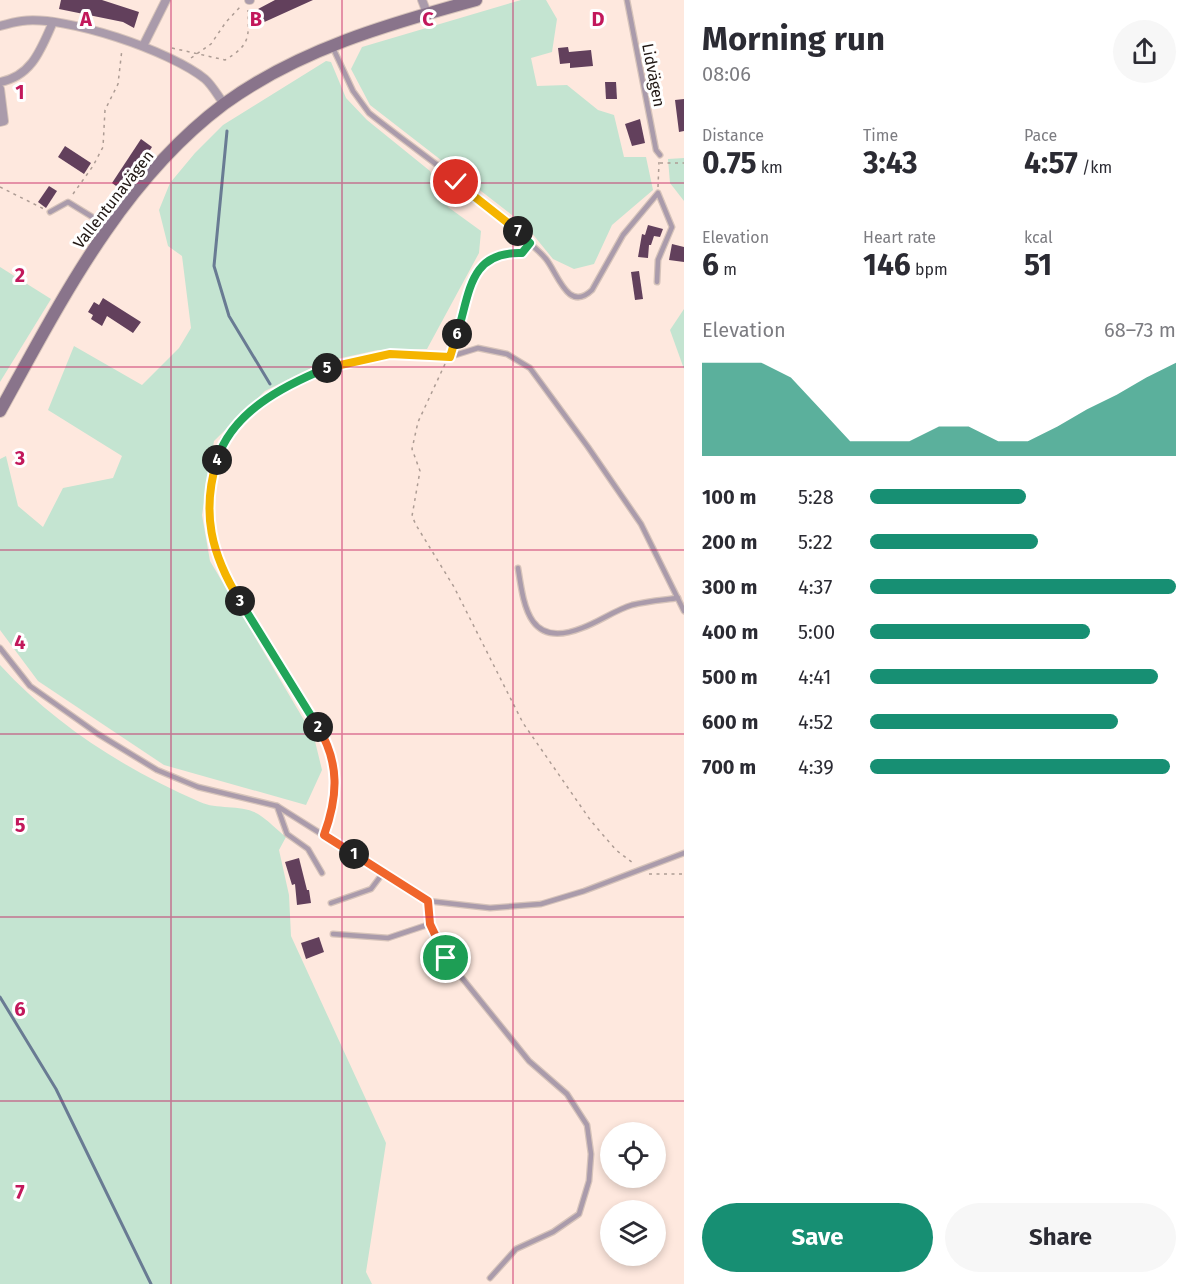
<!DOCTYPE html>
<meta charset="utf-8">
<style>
:root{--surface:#fff;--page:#f7f7f7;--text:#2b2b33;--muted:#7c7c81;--accent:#178f73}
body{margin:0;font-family:"Fira Sans",sans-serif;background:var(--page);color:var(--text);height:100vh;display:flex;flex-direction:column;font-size:22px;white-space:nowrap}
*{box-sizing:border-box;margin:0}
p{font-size:20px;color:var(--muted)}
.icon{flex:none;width:33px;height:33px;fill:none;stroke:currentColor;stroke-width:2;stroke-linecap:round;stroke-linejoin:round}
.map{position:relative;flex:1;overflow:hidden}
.sheet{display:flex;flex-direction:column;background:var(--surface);width:510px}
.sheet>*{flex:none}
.buttons{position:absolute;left:600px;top:1122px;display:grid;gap:12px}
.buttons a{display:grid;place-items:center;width:66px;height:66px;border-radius:50%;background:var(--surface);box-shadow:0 3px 9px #0003;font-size:30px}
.pin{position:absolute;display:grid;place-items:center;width:51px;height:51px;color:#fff;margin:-26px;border:3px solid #fff;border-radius:50%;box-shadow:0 2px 6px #0007}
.km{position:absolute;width:30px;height:30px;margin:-15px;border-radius:50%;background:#222;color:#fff;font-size:16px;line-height:30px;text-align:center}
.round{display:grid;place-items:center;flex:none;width:63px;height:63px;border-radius:32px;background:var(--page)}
.overview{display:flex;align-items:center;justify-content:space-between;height:102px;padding:0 18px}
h1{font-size:33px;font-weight:700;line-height:45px}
.figures{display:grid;grid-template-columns:repeat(3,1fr);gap:9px;height:102px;padding:6px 18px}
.figures div{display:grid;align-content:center}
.figures b{font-size:30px;font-weight:700}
.figures small{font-size:16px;font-weight:400}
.figures p{font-size:16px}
.chart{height:168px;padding:12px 18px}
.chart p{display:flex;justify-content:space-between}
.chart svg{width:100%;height:108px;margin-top:6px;fill:var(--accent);opacity:.7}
.action{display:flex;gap:12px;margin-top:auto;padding:12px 18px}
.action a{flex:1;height:69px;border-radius:36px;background:var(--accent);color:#fff;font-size:24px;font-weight:700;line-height:69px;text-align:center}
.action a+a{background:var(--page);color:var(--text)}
ul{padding:0 18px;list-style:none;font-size:20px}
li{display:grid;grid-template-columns:96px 72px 1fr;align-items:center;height:45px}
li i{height:15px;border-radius:8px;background:var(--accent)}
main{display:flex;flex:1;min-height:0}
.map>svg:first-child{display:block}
</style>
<main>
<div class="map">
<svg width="684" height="1284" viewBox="0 0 684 1284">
<rect width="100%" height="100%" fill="#fee8de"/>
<!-- green -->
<g fill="#c4e4d1">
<polygon points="521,0 546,0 557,19 552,52 531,58 537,86 567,85 598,110 614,115 624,157 646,157 653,190 612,225 594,264 574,269 553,259 526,226 370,105 351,69 362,47"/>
<polygon points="326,61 331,62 346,98 367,120 430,171 448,207 481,231 479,253 427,349 378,350 323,362 265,391 214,441 202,515 210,561 314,737 322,770 306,805 164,765 38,681 0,630 0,459 6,456 18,506 43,527 63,488 113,478 122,456 48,410 74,346 142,385 179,348 191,328 182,256 168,246 159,210 170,183 195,153 223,125"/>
<polygon points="684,158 684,201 670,183 668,159"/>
<polygon points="0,267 51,299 0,382"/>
<polygon points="684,309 684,369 670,330"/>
<path d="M 0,665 C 55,725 126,770 200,802 C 217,810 242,804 258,814 C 268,820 277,830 286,837 L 279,850 L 289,895 L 291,936 L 386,1143 L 366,1272 L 372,1284 L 0,1284 Z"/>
</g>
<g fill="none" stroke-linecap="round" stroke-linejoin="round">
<!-- stream -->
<g stroke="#697b93" stroke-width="3">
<polyline points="227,131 214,266 229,316 270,384"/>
<polyline points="0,997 56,1089 151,1284"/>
</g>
</g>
<!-- building -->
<g fill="#62405c">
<polygon points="61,0 102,0 139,12 134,28 123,22 59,9"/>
<polygon points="275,0 313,0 260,24 255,14 260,12 258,9"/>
<polygon points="568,47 569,52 591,50 593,66 570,68 570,63 560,64 558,48"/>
<polygon points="605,82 616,82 617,99 606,99"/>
<polygon points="684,99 684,131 679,132 675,100"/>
<polygon points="640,119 645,143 632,146 625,124"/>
<polygon points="141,139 152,147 123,191 112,183"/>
<polygon points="65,146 91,163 84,174 58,157"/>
<polygon points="49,186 57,191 46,208 38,202"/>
<polygon points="648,225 663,229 660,237 654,236 651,245 649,245 648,258 638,257 642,234 645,235"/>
<polygon points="672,244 684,247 684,262 669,260"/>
<polygon points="639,271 643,299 635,300 631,272"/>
<polygon points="103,298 141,322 133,333 107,316 102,326 91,319 93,315 88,312 94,302 99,305"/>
<polygon points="299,858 307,890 309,890 311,903 297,905 295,884 292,885 285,862"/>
<polygon points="319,937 324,952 306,959 301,943"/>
</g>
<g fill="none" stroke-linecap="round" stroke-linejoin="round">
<defs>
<g id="service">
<polyline points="627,0 656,150 660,155"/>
<path d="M 333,48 L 353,91 L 369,113 C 423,156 484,196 533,246 C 537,250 542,254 546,259 C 558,274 568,313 592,290 L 623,235 L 658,193 L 672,227 L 658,260 L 657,282"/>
<polyline points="50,212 68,202 107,226"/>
<path d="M 518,568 C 524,607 529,649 582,628 C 599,622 615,610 632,605 C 647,601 663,600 678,598"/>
<polyline points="0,648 30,686 98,734 157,770 198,787 277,806 428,901 490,908 541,904 584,891 684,853"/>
<polyline points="277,806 287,834 308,849 322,873"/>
<polyline points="324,835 334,808 334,770 326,741 231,586 216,555 208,518 212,476 223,440 249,412 291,382 331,366 390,354 449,357 478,348 507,354 530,368 588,447 641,524 684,611"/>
<polyline points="428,901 430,924 446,958 529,1061 567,1094 587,1125 591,1154 589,1181 579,1214 553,1232 516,1249 490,1278"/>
<polyline points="331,903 371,889 383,873"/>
<polyline points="333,934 388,938 430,924"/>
</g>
<g id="minor">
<polyline points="249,0 250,0"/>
<polyline points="422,0 427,13"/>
<path d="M 0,26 C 7,24 15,22 22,21 C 65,15 171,51 205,79 C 212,85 218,96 224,104"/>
<polyline points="143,46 166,0"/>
<path d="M 0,82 C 32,76 41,49 53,22"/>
<polyline points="0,89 4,121 0,122"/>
</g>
<path id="secondary" d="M 0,411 C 61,301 121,181 224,104 C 298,50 388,24 476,0"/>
</defs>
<!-- service casing -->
<use href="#service" stroke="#d6c3ba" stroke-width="7"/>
<!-- minor casing -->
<use href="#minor" stroke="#d6c3ba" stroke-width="10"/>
<!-- secondary casing -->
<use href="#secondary" stroke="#d6c3ba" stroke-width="14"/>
<!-- path -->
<g stroke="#ad9c94" stroke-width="1.5" stroke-dasharray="3 4.5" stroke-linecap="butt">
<path d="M 172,48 L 225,60 C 250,45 249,38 248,10"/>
<polyline points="191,58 211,44 226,22 241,6"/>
<polyline points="660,163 684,163"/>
<polyline points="0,187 44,209"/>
<polyline points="658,187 659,162"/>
<polyline points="73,194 93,166 103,147 105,110 118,84 122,49"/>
<path d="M 452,349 C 460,325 468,266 494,256 C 503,252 513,253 522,253 L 526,249"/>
<polyline points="445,364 418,422 412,449 420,471 412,516 416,525 454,587 523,723 591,821 616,850 633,863"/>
<polyline points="649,874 684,874"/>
</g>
<!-- service -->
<use href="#service" stroke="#aa9bab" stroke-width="4.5"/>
<!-- minor -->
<use href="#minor" stroke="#aa9bab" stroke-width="8"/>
<!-- secondary -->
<use href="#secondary" stroke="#89748b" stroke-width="12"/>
</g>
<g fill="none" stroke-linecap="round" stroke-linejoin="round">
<defs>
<polyline id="split-1" points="354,854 428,901 430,924 446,958"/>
<path id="split-2" d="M 318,727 C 340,763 338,797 324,835 L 354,854"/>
<polyline id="split-3" points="240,601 318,727"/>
<path id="split-4" d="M 217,460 C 201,513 211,554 240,601"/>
<path id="split-5" d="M 217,460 C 232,412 283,386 327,368"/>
<polyline id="split-6" points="327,368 390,354 450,357 457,334"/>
<path id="split-7" d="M 457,334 C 470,295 468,251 522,253 L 530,243 L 518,231"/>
<polyline id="split-8" points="456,182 518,231"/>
</defs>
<!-- split-1 casing -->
<use href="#split-1" stroke="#fff" stroke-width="12"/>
<!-- split-2 casing -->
<use href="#split-2" stroke="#fff" stroke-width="12"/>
<!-- split-3 casing -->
<use href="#split-3" stroke="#fff" stroke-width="12"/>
<!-- split-4 casing -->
<use href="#split-4" stroke="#fff" stroke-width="12"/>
<!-- split-5 casing -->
<use href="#split-5" stroke="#fff" stroke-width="12"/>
<!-- split-6 casing -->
<use href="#split-6" stroke="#fff" stroke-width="12"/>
<!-- split-7 casing -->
<use href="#split-7" stroke="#fff" stroke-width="12"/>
<!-- split-8 casing -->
<use href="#split-8" stroke="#fff" stroke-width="12"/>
<!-- split-1 -->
<use href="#split-1" stroke="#f0652b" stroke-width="8"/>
<!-- split-2 -->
<use href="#split-2" stroke="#f0652b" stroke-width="8"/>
<!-- split-3 -->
<use href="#split-3" stroke="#22a559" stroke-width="8"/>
<!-- split-4 -->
<use href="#split-4" stroke="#f5b400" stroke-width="8"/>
<!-- split-5 -->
<use href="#split-5" stroke="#22a559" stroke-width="8"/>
<!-- split-6 -->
<use href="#split-6" stroke="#f5b400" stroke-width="8"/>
<!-- split-7 -->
<use href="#split-7" stroke="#22a559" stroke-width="8"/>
<!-- split-8 -->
<use href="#split-8" stroke="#f5b400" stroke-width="8"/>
</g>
<!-- grid -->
<path fill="none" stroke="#c2185b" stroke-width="1.5" stroke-opacity="0.55" d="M 171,0 L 171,1284M 342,0 L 342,1284M 513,0 L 513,1284M 0,183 L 684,183M 0,367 L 684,367M 0,550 L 684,550M 0,734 L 684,734M 0,917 L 684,917M 0,1101 L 684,1101"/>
<g text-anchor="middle" stroke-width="6" stroke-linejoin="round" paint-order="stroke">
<!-- street labels -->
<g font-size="16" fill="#211814" stroke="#fff">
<text transform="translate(654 75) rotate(79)" y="6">Lidvägen</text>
<text transform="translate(113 199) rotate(-52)" y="6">Vallentunavägen</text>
</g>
</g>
<g font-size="20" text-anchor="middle" font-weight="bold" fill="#c2185b" stroke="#fff" stroke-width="6" stroke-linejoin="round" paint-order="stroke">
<text x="86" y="26">A</text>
<text x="256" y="26">B</text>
<text x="428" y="26">C</text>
<text x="598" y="26">D</text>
<text x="20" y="99">1</text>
<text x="20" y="282">2</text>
<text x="20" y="465">3</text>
<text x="20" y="649">4</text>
<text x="20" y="832">5</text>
<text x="20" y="1016">6</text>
<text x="20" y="1199">7</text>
</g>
</svg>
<div class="buttons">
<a><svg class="icon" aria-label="locate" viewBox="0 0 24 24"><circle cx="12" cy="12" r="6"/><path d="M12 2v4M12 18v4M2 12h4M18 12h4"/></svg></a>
<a><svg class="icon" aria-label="layers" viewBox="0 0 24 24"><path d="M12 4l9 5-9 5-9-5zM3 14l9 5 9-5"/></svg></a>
</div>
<div class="pin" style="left:446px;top:958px;background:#1e9e55"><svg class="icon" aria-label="arrive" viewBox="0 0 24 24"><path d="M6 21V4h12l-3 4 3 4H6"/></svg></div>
<div class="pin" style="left:456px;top:182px;background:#d93025"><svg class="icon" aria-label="check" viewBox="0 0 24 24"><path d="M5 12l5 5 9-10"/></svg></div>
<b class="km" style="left:354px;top:854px">1</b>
<b class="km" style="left:318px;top:727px">2</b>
<b class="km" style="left:240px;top:601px">3</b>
<b class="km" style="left:217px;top:460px">4</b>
<b class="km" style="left:327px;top:368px">5</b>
<b class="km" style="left:457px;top:334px">6</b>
<b class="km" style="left:518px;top:231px">7</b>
</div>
<section class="sheet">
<div class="overview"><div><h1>Morning run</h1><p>08:06</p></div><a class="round"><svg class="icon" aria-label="share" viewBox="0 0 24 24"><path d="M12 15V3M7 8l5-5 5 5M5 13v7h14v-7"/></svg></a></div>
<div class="figures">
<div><p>Distance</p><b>0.75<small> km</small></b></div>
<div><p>Time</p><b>3:43</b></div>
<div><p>Pace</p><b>4:57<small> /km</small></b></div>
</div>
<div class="figures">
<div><p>Elevation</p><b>6<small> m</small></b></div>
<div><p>Heart rate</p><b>146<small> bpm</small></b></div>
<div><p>kcal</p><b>51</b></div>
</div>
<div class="chart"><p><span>Elevation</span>68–73 m</p>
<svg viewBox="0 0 160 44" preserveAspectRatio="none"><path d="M0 44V6L10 6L20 6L30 12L40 25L50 38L60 38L70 38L80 32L90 32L100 38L110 38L120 32L130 25L140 19L150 12L160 6V44z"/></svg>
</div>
<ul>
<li><b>100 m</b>5:28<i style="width:51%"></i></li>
<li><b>200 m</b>5:22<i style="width:55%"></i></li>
<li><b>300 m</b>4:37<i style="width:100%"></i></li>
<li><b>400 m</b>5:00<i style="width:72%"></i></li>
<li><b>500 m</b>4:41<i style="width:94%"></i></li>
<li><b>600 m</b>4:52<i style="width:81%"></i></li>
<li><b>700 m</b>4:39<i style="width:98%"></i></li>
</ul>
<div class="action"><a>Save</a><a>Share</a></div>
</section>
</main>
